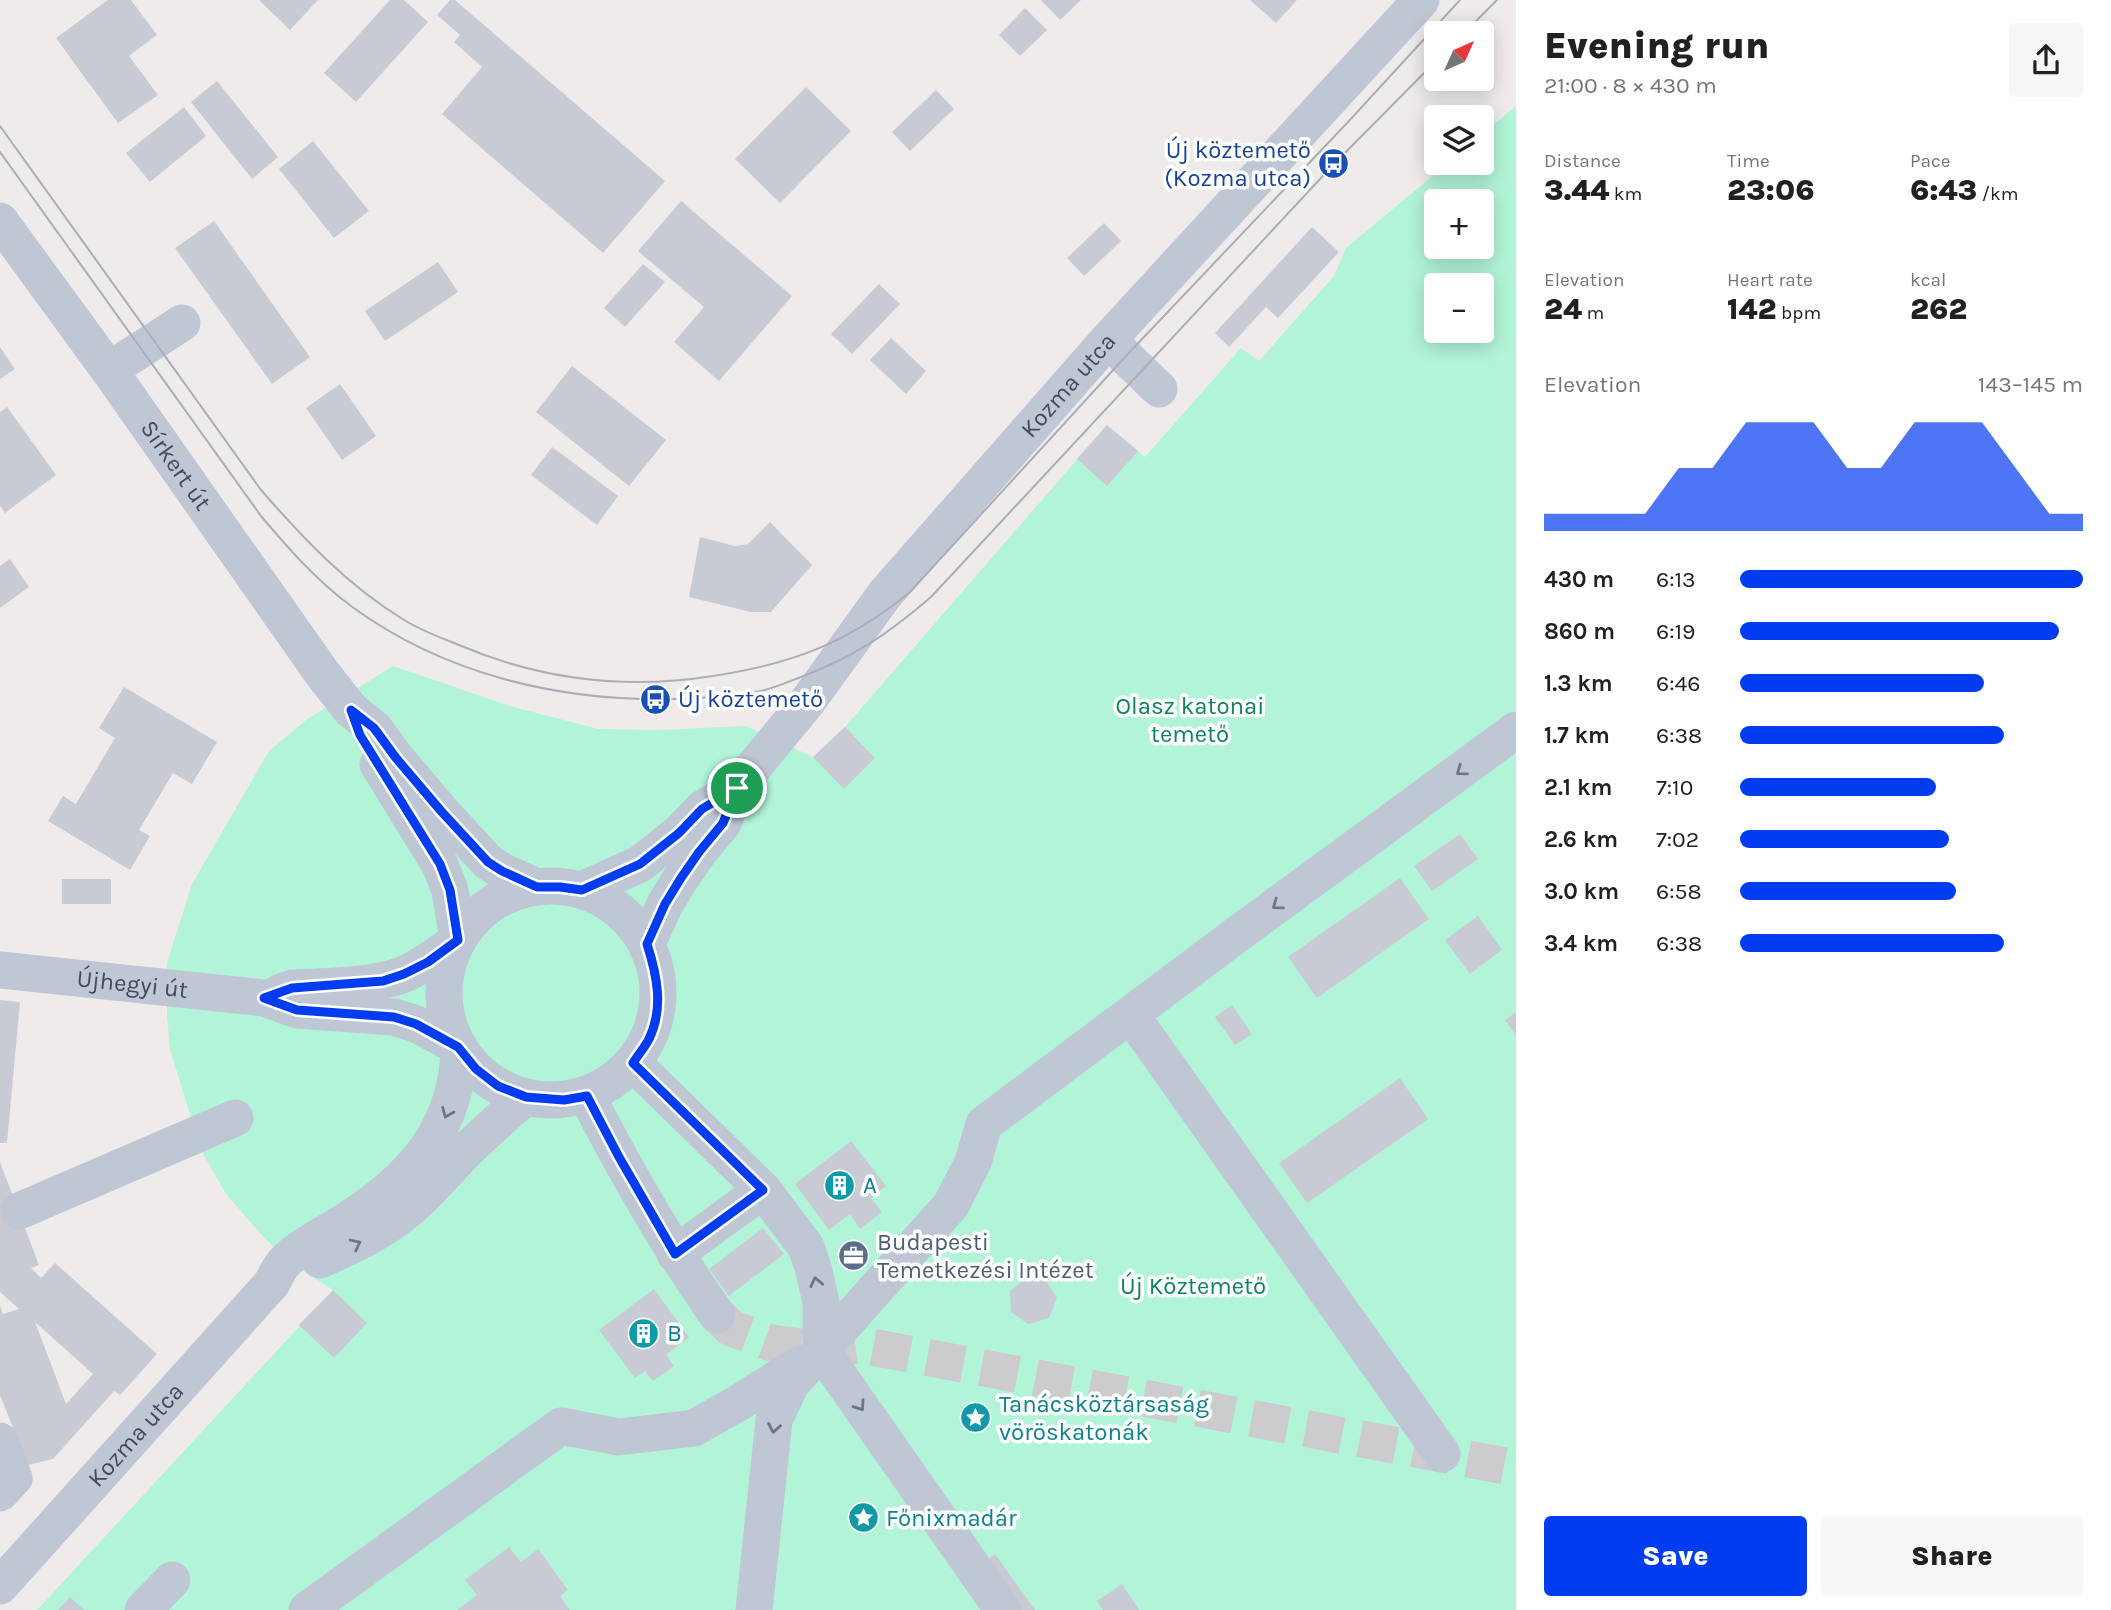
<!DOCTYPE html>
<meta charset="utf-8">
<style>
:root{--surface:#fff;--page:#f6f6f6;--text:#202124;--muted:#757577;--accent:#023cf1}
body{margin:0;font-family:Karla,sans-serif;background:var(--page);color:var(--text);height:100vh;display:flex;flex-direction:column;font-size:26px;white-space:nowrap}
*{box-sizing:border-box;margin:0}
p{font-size:23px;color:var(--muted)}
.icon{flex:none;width:38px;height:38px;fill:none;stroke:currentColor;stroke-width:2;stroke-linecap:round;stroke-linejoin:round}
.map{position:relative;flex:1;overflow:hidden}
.drawer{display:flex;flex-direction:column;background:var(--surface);width:595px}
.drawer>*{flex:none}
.needle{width:46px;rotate:45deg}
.controls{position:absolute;left:1424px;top:21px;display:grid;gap:14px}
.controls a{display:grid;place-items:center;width:70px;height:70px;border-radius:7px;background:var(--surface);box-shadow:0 4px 18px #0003;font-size:35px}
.pin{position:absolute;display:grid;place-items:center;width:60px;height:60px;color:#fff;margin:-30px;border:4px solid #fff;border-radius:50%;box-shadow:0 2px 7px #0007}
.round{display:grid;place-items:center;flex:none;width:74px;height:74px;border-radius:7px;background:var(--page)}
.headline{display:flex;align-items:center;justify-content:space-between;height:119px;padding:0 28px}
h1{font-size:38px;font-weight:800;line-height:52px}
.metrics{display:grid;grid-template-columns:repeat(3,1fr);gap:10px;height:119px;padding:7px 28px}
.metrics div{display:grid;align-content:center}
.metrics b{font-size:30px;font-weight:800}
.metrics small{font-size:19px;font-weight:400}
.metrics p{font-size:19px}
.chart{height:196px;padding:14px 28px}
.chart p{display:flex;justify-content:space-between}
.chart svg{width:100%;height:126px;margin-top:7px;fill:var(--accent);opacity:.7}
.action{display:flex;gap:14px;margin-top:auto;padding:14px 28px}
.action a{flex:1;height:80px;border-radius:7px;background:var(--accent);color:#fff;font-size:28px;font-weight:800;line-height:80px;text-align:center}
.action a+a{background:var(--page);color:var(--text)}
ul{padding:0 28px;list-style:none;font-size:23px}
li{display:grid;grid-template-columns:112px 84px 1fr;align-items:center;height:52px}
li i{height:18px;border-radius:9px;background:var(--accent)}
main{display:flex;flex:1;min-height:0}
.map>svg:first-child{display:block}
</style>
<main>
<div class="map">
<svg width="1516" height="1610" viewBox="0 0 1516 1610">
<rect width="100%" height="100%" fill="#efebeb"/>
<!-- green -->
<path fill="#b2f4d8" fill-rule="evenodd" d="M 1516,106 L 1516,1610 L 37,1610 L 333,1290 L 285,1259 L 260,1233 L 226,1194 L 201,1150 L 170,1049 L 167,1016 L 167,963 L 192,884 L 269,751 L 306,720 L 393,666 L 510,706 L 598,729 L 660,730 L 746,726 L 813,757 L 845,727 L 1107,425 L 1145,457 L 1241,348 L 1259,361 L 1334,276 L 1346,248 L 1448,163 L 1482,163 L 1482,134 ZM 1437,201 L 1482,201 L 1482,247 L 1437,247 ZM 1437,285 L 1482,285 L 1482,331 L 1437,331 Z"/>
<!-- building -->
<g fill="#c9cbd4" fill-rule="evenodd">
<polygon points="108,0 131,0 157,35 129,56 158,95 118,123 56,38"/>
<polygon points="259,0 318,0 290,30"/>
<polygon points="390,0 404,0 428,22 356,102 324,73"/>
<polygon points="450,0 455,0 665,181 603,253 442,114 482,67 454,42 460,35 437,15"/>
<polygon points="1041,0 1081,0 1060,20"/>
<polygon points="1250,0 1297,0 1276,23"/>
<polygon points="1025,8 1047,30 1020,56 999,35"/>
<polygon points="217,81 278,157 252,179 191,102"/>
<polygon points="806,87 851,131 780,203 735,159"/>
<polygon points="936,90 954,109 910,151 892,132"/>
<polygon points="184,107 206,136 150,182 126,153"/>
<polygon points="313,141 369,211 334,238 279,169"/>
<polygon points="681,201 792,296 719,381 674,342 704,307 638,251"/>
<polygon points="214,221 310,357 272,384 175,248"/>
<polygon points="1104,223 1121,241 1084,276 1067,258"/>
<polygon points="1312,227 1339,252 1278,318 1266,307 1229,347 1215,333"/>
<polygon points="438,262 458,292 385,341 365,311"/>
<polygon points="643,264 665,282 625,327 604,308"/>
<polygon points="879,284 900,304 852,354 831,334"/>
<polygon points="891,338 926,371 906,394 870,360"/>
<polygon points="0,347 15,369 0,379"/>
<polygon points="572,366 666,440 629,486 536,412"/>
<polygon points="340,384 376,436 342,460 306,408"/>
<polygon points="7,407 56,475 5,513 0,506 0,412"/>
<polygon points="1107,425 1138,451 1107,486 1077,459"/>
<polygon points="552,447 618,496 597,525 531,475"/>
<polygon points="770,522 812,565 771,612 751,612 689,597 700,537 735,546 748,544"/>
<polygon points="10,559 29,587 0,608 0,566"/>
<polygon points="124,687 217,742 192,784 173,773 139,830 150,836 130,870 48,821 63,796 76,804 115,738 99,728"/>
<polygon points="845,727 875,758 844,789 813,757"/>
<polygon points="1460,834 1478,859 1432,891 1414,866"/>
<polygon points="1400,878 1429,919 1317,998 1288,957"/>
<rect x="62" y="879" width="49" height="25"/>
<polygon points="1478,916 1502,950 1470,974 1445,940"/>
<polygon points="0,1000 20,1002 7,1143 0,1143"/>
<polygon points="1232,1005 1252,1034 1235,1045 1215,1017"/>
<polygon points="1516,1012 1516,1035 1505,1020"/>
<polygon points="1400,1078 1428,1119 1307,1203 1279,1163"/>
<polygon points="851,1141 886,1186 871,1198 882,1212 860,1229 850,1214 829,1230 795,1184"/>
<path d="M 0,1162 L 39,1265 L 31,1268 L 41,1278 L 55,1263 L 157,1354 L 120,1395 L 114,1391 L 53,1459 L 28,1465 L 0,1395 L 0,1306 L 3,1314 L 19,1309 L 0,1292 ZM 35,1322 L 93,1374 L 66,1404 Z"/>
<polygon points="763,1228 784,1254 729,1296 709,1269"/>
<polygon points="1026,1277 1046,1280 1057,1298 1049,1318 1028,1324 1011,1312 1010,1291"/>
<polygon points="654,1289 689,1337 666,1355 674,1366 653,1381 645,1371 635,1378 599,1330"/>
<polygon points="333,1290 367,1323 334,1358 299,1325"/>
<polygon points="509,1547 521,1562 538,1549 568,1590 560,1596 570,1610 457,1610 477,1595 465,1580"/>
<polygon points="995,1554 1035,1610 1014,1610 981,1564"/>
<polygon points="1122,1584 1139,1610 1103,1610 1097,1601"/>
<polygon points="70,1597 84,1610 58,1610"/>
</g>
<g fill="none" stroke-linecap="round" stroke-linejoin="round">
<!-- minor-tunnel -->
<polyline stroke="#cccbce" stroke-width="37" stroke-dasharray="37 18" stroke-linecap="butt" points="717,1315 731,1328 771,1343 821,1350 861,1345 1516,1468"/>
<!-- minor -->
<g stroke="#bfc7d5" stroke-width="37">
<path id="s1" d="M 0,221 L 109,370 L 322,673 L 351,710 L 374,728 L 396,758 L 441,811 L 488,862 L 502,871 L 537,887"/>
<polyline points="1108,340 1159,389"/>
<polyline points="109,370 182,323"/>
<polyline points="378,764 440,865 450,890 458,940"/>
<circle cx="551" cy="993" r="107"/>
<path id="s2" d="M 582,890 L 640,864 L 679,833 L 702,809 L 737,787 L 808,701 L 885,594 L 1108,340 L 1421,0"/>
<polyline points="647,944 665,904 681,878 699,852 723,823 736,789"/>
<path id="s3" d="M 0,970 L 264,998 L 297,1010 L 394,1017 L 416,1024 L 459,1047"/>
<path d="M 279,993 L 292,988 C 325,987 377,986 407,973 C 426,964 441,952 458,940"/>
<polyline points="1131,1015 1442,1454"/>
<polyline points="633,1063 763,1190 806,1247 813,1267 821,1302 821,1350 1003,1610"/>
<path d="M 587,1096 C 626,1172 668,1245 717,1315"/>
<polyline points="19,1211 235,1118"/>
<polyline points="675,1254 763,1190"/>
<path d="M 320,1260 C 351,1246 383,1232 409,1209 C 431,1190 449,1168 469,1148 C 488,1130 506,1113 526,1097"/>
<polyline points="0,1441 14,1478 0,1493"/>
<path id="s4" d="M 0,1586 L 272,1283 C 275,1277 278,1270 283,1264 C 294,1250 328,1232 344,1222 C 411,1180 458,1129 459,1047"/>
<polyline points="143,1610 172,1580"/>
<polyline points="307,1610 561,1426 619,1437 694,1428 740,1402 800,1364"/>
<polyline points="754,1610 774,1420 791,1384 951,1205 973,1162 984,1124 1243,930 1516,730"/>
</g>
<!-- tram -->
<g stroke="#acaeb7" stroke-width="2">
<polyline points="1464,33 1497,0"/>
<path d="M 0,126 L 261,490 C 303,538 346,584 401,618 C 419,630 439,637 459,645 C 541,680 625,690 713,676 C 792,664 848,643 910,592 L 1126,356 L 1348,122 L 1460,0"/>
<path d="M 0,152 L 261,516 C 288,548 316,580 351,606 C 445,675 561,702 676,699 C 704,698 733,697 761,691 C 774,688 788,682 801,677 C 854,657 888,634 931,597 L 1334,164 L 1437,60"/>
</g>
</g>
<!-- one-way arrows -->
<defs><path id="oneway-chevron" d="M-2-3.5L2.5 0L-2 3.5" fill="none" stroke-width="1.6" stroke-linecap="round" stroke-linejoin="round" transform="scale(1.75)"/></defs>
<g stroke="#6e7686">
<use href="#oneway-chevron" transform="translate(1461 771) rotate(144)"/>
<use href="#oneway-chevron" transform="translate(1277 905) rotate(144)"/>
<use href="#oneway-chevron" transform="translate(447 1113) rotate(112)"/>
<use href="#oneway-chevron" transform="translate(356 1244) rotate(-27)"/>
<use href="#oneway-chevron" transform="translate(816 1282) rotate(-102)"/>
<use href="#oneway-chevron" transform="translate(860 1406) rotate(55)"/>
<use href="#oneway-chevron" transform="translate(774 1428) rotate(100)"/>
</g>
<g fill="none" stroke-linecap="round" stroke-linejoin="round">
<defs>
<path id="route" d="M 351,710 L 374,728 L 396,758 L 441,811 L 488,862 L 502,871 L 537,887 L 560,887 L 582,890 L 640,864 L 679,833 L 702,809 L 737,788 L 723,823 L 699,852 L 681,878 L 665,904 L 647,944 C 657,975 664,1008 649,1039 C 645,1047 638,1055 633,1063 L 763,1190 L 675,1254 L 619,1157 L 587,1096 L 564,1100 L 526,1097 L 498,1086 L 476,1069 L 458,1047 L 416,1024 L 394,1017 L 297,1010 L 264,998 L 292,988 L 383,981 L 404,974 L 428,962 L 458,940 L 450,890 L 440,864 L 360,735 Z"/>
</defs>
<!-- route casing -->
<use href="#route" stroke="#fff" stroke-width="14"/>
<!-- route -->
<use href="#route" stroke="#023cf1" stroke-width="9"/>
</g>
<!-- icons -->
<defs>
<symbol id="bus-disc" viewBox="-11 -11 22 22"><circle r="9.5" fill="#1a4fb4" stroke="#fff"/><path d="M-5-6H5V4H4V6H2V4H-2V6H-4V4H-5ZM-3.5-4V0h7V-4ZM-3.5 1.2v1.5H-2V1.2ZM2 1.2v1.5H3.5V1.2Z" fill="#fff"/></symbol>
<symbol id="building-disc" viewBox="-11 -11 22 22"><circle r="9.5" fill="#0f9aa8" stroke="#fff"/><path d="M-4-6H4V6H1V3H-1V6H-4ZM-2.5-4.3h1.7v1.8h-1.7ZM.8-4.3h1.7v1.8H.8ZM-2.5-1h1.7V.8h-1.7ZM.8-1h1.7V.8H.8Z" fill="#fff"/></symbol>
<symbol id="office-disc" viewBox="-11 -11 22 22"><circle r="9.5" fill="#5c6f8a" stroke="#fff"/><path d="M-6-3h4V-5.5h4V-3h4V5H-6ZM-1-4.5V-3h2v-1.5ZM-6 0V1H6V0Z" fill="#fff"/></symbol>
<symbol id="sight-disc" viewBox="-11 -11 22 22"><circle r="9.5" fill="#0f9aa8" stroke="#fff"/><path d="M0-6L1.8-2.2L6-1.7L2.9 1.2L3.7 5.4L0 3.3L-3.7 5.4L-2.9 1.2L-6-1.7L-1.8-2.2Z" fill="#fff"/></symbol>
</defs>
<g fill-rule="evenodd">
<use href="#bus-disc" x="1316" y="146" width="35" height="35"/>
<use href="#bus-disc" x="638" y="682" width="35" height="35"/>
<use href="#building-disc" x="822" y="1168" width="35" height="35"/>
<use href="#office-disc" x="836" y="1238" width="35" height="35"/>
<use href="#building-disc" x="626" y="1316" width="35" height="35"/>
<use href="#sight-disc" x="958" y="1400" width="35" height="35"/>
<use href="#sight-disc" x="846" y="1500" width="35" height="35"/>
</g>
<g text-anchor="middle" stroke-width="7" stroke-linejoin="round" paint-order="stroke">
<!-- transit labels -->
<g font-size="24" fill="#164399" stroke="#fff" text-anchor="end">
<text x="1311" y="158">Új köztemető<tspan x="1311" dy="28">(Kozma utca)</tspan></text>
<text x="678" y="707" text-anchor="start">Új köztemető</text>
</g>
<!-- street labels -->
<g font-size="24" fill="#424a5b" stroke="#fff">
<text dy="8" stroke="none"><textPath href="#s2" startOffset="709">Kozma utca</textPath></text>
<text dy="8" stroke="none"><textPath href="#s1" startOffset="301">Sírkert út</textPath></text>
<text dy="8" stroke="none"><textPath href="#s3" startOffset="133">Újhegyi út</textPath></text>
<text dy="8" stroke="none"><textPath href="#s4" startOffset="203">Kozma utca</textPath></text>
</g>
<!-- park labels -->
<g font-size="24" fill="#0b845f" stroke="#fff">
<text x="1190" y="714">Olasz katonai<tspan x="1190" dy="28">temető</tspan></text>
<text x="1193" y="1294">Új Köztemető</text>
</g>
<!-- culture labels -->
<g font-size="24" fill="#0d838f" stroke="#fff" text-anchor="start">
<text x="863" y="1193">A</text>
<text x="667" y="1341">B</text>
<text x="999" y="1412">Tanácsköztársaság<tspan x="999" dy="28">vöröskatonák</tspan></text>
<text x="886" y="1526">Főnixmadár</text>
</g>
<!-- service labels -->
<g font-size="24" fill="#4e5e75" stroke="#fff" text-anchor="start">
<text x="877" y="1250">Budapesti<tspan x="877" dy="28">Temetkezési Intézet</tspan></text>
</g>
</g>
</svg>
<div class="controls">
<a><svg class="needle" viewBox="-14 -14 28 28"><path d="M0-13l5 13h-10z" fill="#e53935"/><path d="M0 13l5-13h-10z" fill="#757577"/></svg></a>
<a><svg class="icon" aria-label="layers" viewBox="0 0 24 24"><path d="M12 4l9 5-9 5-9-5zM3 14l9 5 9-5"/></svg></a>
<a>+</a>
<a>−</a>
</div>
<div class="pin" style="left:737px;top:788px;background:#1e9e55"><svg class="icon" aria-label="arrive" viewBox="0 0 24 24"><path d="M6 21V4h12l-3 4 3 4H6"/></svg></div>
</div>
<section class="drawer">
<div class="headline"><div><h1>Evening run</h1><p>21:00 · 8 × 430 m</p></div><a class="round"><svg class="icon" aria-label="share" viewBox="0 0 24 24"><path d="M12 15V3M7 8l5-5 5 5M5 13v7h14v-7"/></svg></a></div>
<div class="metrics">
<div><p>Distance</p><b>3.44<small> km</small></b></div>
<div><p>Time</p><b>23:06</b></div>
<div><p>Pace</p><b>6:43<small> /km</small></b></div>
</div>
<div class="metrics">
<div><p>Elevation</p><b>24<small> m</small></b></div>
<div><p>Heart rate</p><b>142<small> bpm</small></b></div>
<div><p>kcal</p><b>262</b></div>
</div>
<div class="chart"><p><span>Elevation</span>143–145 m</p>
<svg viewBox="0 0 160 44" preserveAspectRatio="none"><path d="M0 44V38L10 38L20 38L30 38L40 22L50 22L60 6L70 6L80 6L90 22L100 22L110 6L120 6L130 6L140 22L150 38L160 38V44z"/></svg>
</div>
<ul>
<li><b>430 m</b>6:13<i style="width:100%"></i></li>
<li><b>860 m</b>6:19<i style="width:93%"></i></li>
<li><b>1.3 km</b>6:46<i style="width:71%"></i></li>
<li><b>1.7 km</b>6:38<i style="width:77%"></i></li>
<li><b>2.1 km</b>7:10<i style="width:57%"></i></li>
<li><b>2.6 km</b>7:02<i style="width:61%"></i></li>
<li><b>3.0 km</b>6:58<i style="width:63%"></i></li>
<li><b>3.4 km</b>6:38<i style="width:77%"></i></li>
</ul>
<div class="action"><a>Save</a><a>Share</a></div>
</section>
</main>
